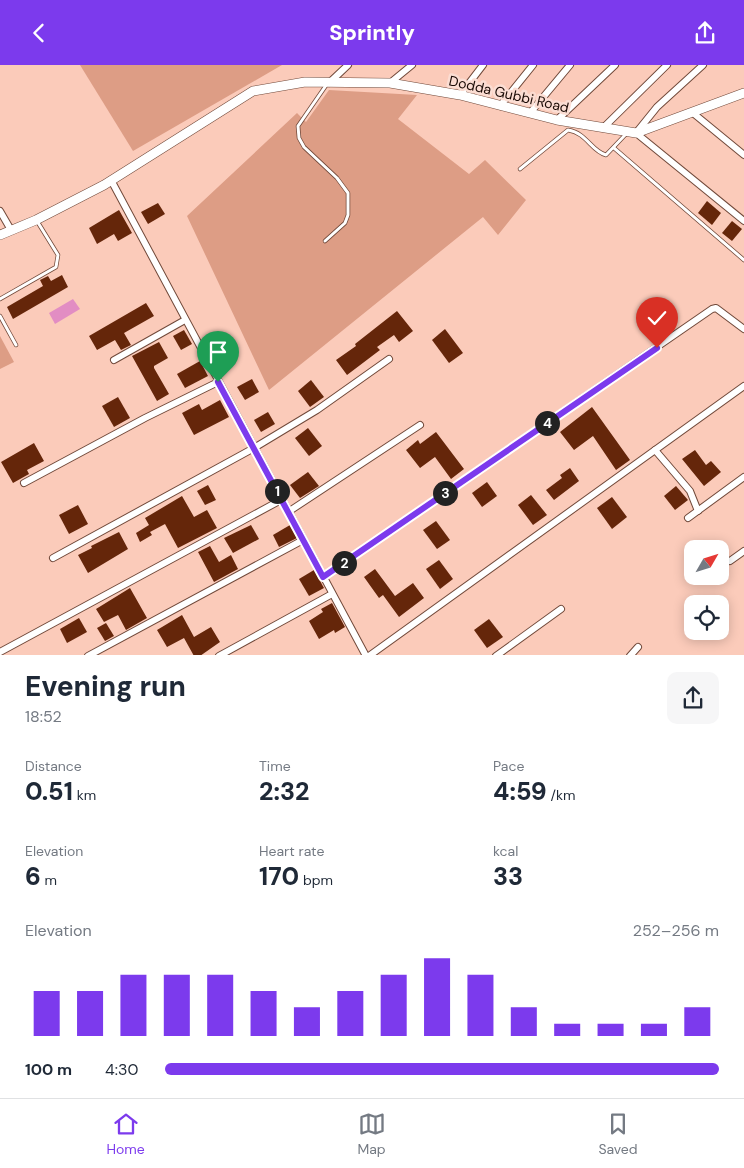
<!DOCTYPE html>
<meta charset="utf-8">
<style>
:root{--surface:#fff;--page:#f6f6f7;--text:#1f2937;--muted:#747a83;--line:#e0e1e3;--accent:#7c3aed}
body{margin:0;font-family:"DM Sans",sans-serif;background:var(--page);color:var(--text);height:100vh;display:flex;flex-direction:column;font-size:19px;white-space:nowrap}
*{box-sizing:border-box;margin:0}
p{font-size:16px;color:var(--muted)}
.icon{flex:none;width:28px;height:28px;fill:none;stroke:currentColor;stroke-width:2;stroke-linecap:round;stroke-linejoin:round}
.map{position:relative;height:590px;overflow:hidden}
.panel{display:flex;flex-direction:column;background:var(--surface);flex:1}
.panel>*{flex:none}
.needle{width:32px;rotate:51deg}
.tools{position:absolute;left:684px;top:475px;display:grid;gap:10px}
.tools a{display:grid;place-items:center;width:45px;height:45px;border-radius:10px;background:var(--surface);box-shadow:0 2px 12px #0003;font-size:25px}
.pin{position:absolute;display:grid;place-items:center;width:42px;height:42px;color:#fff;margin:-51px -21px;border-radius:50% 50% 50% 0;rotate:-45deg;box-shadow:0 0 5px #0007}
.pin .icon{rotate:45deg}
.km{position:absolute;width:25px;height:25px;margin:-12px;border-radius:50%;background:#222;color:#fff;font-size:14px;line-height:25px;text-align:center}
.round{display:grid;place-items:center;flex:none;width:52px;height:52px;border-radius:10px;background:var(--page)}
.headline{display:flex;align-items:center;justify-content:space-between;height:85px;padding:0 25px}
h1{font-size:28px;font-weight:800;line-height:38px}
.figures{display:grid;grid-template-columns:repeat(3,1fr);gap:8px;height:85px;padding:5px 25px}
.figures div{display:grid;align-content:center}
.figures b{font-size:25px;font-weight:800}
.figures small{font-size:14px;font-weight:400}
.figures p{font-size:14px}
.chart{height:140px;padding:10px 25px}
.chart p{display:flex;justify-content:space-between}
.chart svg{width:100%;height:90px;margin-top:5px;stroke:var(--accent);stroke-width:6}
ul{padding:0 25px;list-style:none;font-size:16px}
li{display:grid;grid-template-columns:80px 60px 1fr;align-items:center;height:38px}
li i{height:12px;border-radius:6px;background:var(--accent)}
header{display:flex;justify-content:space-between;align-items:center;height:65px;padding:0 25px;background:var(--accent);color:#fff;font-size:22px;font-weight:800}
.tabs{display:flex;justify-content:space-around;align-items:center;height:70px;border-top:1px solid var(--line);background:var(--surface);font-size:14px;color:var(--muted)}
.tabs a{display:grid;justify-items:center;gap:2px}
.tabs .selected{color:var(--accent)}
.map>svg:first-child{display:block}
</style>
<header><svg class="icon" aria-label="back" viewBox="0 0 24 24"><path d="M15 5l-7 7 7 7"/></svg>Sprintly<svg class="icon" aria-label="share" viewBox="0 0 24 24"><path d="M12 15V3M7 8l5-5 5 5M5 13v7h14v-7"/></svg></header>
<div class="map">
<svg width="744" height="591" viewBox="0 0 744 591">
<rect width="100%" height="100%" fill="#fbcbba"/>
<!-- green -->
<g fill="#dd9d85">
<polygon points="80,0 282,0 133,86"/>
<polygon points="329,25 417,30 398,54 469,109 485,95 526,135 498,170 483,152 269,325 187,151 297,48 306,57"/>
<polygon points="0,271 14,297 0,304"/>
</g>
<!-- water -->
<polygon fill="#e28dc3" points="73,234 80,244 55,259 49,248"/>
<!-- building -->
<g fill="#65260a">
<polygon points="707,136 721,148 712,160 698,148"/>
<polygon points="158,138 165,149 148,159 141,147"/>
<polygon points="119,145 132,168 118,176 114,169 97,179 89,163"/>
<polygon points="732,156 742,164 732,176 722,168"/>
<polygon points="62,210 68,222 13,254 7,242 43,221 40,215 48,211 51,216"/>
<polygon points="146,238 154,251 124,268 131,280 121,285 115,275 97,285 89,271"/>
<polygon points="397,246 413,266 399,277 394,270 377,282 380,285 347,310 336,295 356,281 355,279"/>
<polygon points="445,264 463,288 449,298 432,275"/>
<polygon points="184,265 192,279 181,285 173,271"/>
<polygon points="159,277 168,293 154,301 154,303 169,329 157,336 132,291"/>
<polygon points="200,296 208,311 185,323 177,309"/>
<polygon points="252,314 259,327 245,335 237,322"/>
<polygon points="311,315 324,332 310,342 298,326"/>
<polygon points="118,332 130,353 114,362 102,341"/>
<polygon points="220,335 229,352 194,370 182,348 199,339 202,345"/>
<polygon points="592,342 630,395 616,405 593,371 574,385 560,367"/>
<polygon points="268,347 275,359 261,367 254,355"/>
<polygon points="308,363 322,381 309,391 295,373"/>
<polygon points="436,367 464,404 451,414 435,392 420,403 406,385 418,375 420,379"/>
<polygon points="34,378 44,396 27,405 29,409 13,418 1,397"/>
<polygon points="695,385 706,400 711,396 721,407 704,421 682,394"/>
<polygon points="570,403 579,416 554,435 546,425 562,413 560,410"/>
<polygon points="308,407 319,421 300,433 290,420"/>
<polygon points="487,417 497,431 482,442 472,428"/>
<polygon points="208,420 216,435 205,440 197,426"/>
<polygon points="676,421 688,435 675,445 664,431"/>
<polygon points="531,430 547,450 533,460 518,440"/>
<polygon points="182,431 194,452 207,445 217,463 178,483 165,459 150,467 152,470 140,477 136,468 149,460 145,453"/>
<polygon points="612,432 627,452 612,464 597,443"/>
<polygon points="78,440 88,459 69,469 59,450"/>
<polygon points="436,456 450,475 437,484 423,465"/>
<polygon points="251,460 259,474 233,488 224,473"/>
<polygon points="290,460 297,473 279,482 273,470"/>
<polygon points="119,467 128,484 88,508 78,490 92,483 91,481"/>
<polygon points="210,481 219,497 231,490 238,504 214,517 198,487"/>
<polygon points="439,495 453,514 440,524 426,504"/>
<polygon points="375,504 395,531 413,518 424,533 399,552 383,530 379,533 364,512"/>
<polygon points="314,505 324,523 309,531 299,514"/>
<polygon points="130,523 147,553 126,565 118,550 104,557 96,544"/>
<polygon points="332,538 345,562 335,568 334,565 319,574 309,556 323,547 321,544"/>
<polygon points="182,550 194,572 211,562 220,577 200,591 194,591 184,573 167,582 157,565"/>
<polygon points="79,553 87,567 67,578 60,564"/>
<polygon points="489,554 503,572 487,583 474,565"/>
<polygon points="106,558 114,571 105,576 97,563"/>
</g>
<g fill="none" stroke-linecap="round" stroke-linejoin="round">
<defs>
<g id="service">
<polyline points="614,83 744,195"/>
<path d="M 520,104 L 568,65 C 587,68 591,86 606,90 L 626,69"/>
<polyline points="325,176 345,158 348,150 348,128 337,113 304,82 299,73 298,61 327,19"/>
<polyline points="0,234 56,202 58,190 37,156"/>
<polyline points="0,251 16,280"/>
</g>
<g id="minor">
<polyline points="703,0 657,42 636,68 744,156"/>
<polyline points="329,18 348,0"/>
<polyline points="390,18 412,0"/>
<polyline points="460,30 483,0"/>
<polyline points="500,41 533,0"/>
<polyline points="530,48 570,0"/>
<polyline points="693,48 744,90"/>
<polyline points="557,55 615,0"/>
<polyline points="603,63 667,0"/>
<polyline points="111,115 366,591"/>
<polyline points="0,146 11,165"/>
<polyline points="114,295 185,255"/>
<polyline points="655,385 690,426 698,446"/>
<polyline points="24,418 145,353 218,317"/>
<polyline points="288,447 420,360"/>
<polyline points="688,453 744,412"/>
<polyline points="53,493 254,383 317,345 389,294"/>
<polyline points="730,496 744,486"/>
<polyline points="323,512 712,244 716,243 744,264"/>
<polyline points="0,587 281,435"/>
<polyline points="88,591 303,475"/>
<polyline points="219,591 332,529"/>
<polyline points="369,591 744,321"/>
<polyline points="496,591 561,544"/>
<polyline points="630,591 638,582"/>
</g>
<polyline id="secondary" points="0,170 36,155 104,120 253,26 305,17 390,18 460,30 557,55 636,68 744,28"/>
</defs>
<!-- service casing -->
<use href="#service" stroke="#71493a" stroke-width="4.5"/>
<!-- minor casing -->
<use href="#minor" stroke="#71493a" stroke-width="8"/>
<!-- secondary casing -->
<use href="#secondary" stroke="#71493a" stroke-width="10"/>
<!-- service -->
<use href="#service" stroke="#fff" stroke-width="3"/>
<!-- minor -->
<use href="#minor" stroke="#fff" stroke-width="6"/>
<!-- secondary -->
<use href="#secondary" stroke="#fff" stroke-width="9"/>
</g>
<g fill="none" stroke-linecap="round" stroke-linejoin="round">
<defs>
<polyline id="route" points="218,317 323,512 657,283"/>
</defs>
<!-- route casing -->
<use href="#route" stroke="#fff" stroke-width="10"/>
<!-- route -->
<use href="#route" stroke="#7c3aed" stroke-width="6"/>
</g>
<g text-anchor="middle" stroke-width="5" stroke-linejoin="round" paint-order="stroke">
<!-- street labels -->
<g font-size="14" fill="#1a0a05" stroke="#fbddd3">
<text transform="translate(509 29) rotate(13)" y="5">Dodda Gubbi Road</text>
</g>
</g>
</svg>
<div class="tools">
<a><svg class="needle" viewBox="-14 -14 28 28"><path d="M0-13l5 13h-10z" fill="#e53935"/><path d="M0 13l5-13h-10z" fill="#747a83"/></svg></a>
<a><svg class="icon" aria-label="locate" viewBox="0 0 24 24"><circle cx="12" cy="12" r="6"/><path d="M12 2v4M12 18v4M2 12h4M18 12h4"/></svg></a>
</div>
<div class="pin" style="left:218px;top:317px;background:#1e9e55"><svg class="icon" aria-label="arrive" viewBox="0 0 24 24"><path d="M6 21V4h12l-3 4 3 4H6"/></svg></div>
<div class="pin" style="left:657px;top:283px;background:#d93025"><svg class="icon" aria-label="check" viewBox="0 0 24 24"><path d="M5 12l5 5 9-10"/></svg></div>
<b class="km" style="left:277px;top:426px">1</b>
<b class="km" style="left:344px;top:498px">2</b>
<b class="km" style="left:445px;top:428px">3</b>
<b class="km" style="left:547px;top:358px">4</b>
</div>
<section class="panel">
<div class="headline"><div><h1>Evening run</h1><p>18:52</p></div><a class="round"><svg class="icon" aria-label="share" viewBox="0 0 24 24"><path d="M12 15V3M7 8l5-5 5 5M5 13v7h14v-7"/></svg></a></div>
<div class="figures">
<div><p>Distance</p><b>0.51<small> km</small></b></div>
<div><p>Time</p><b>2:32</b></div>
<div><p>Pace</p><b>4:59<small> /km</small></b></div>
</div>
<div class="figures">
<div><p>Elevation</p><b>6<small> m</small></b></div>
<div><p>Heart rate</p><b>170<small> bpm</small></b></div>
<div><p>kcal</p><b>33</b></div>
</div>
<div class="chart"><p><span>Elevation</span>252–256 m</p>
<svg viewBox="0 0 160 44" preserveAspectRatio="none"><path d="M5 44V22M15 44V22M25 44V14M35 44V14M45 44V14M55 44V22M65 44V30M75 44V22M85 44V14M95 44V6M105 44V14M115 44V30M125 44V38M135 44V38M145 44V38M155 44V30"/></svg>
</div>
<ul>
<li><b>100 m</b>4:30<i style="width:100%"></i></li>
</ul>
</section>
<nav class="tabs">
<a class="selected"><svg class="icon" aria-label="home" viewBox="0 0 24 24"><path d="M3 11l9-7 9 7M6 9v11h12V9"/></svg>Home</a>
<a><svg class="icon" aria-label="map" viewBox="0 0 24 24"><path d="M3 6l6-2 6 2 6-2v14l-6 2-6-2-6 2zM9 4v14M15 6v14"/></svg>Map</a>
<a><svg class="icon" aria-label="saved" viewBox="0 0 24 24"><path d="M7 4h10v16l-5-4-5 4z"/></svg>Saved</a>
</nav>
